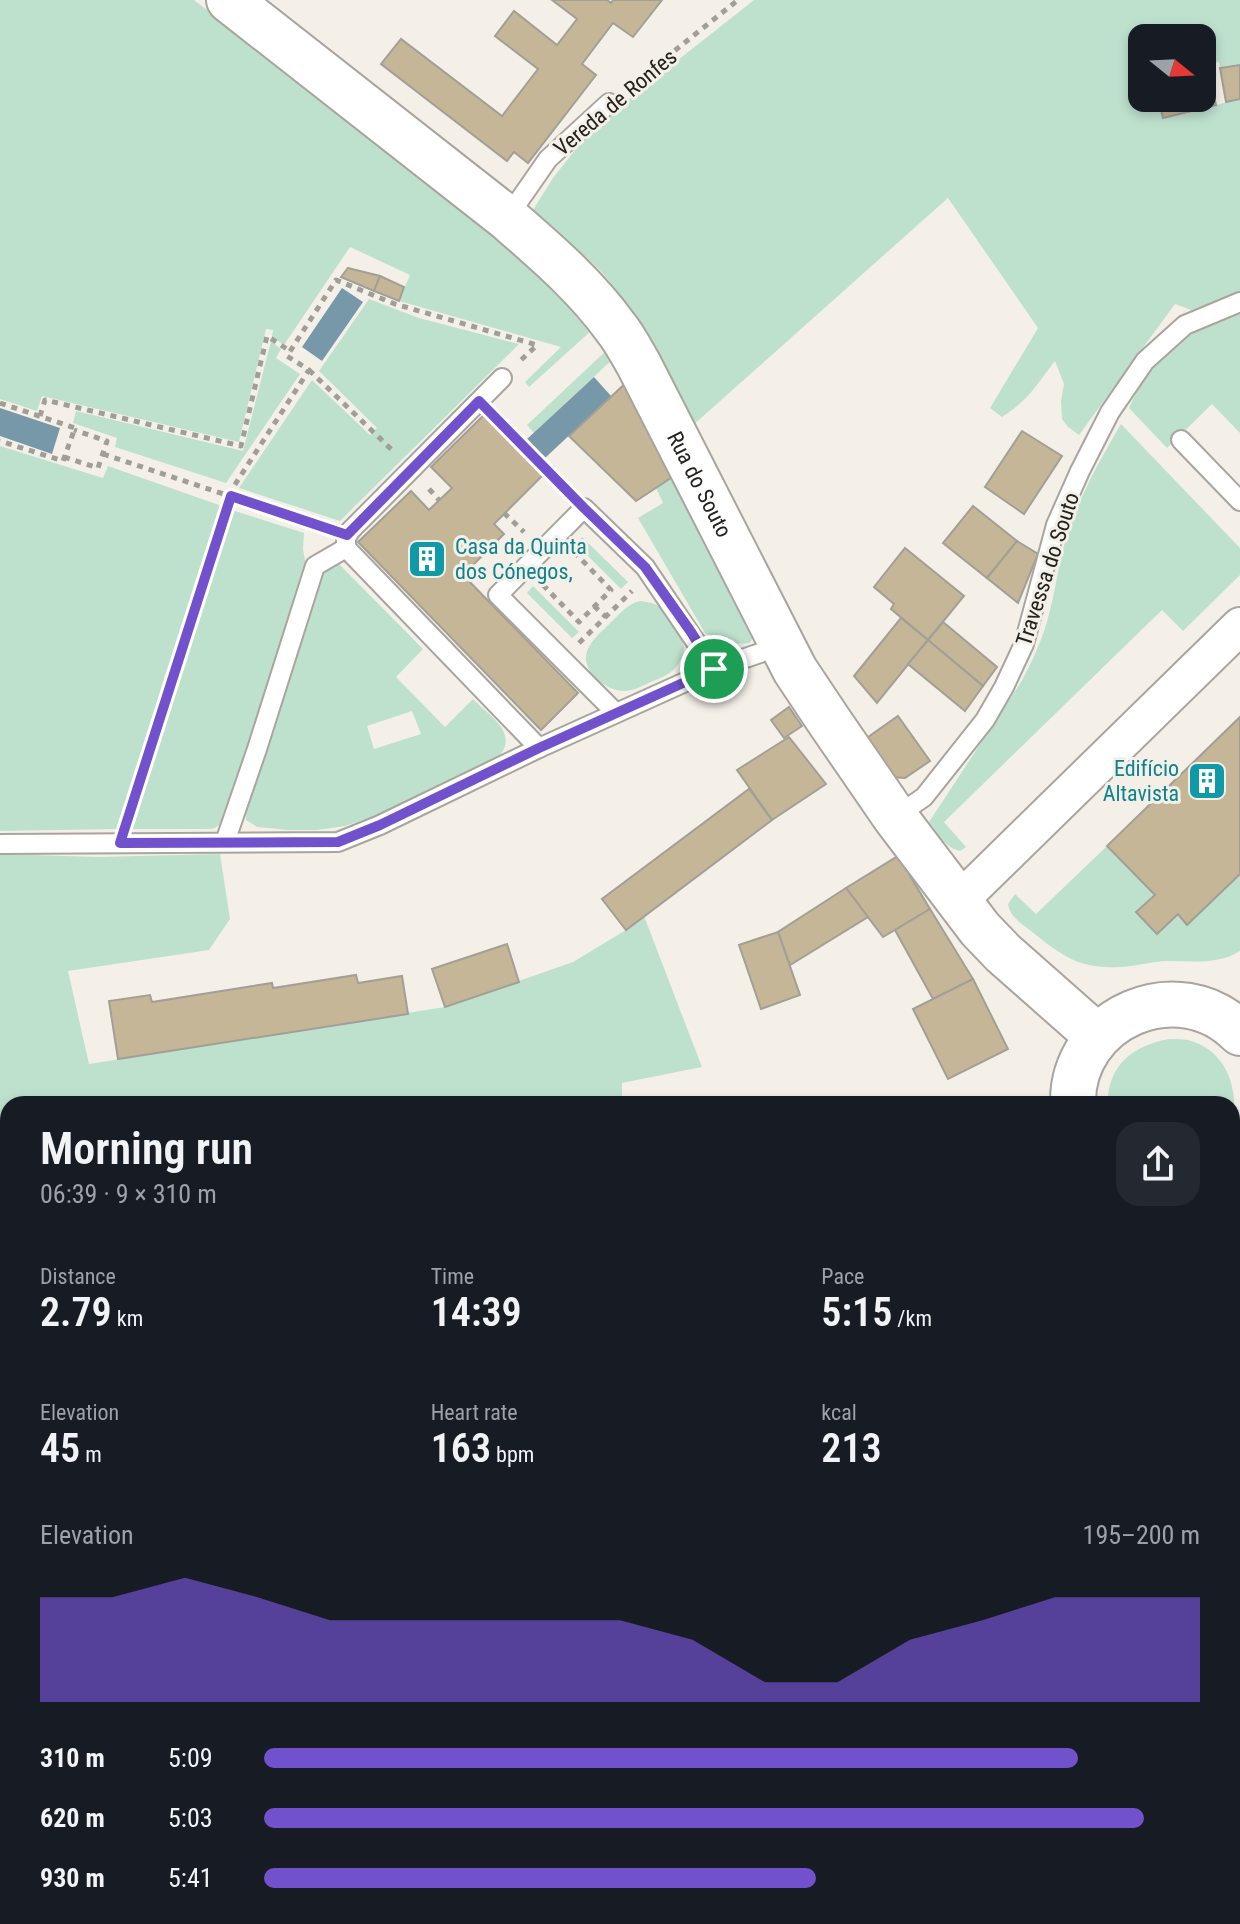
<!DOCTYPE html>
<meta charset="utf-8">
<style>
:root{--surface:#171b24;--page:#242831;--text:#f1f3f6;--muted:#9ea1a6;--accent:#7252cc}
body{margin:0;font-family:"Roboto Condensed",sans-serif;background:var(--page);color:var(--text);height:100vh;display:flex;flex-direction:column;font-size:30px;white-space:nowrap}
*{box-sizing:border-box;margin:0}
p{font-size:26px;color:var(--muted)}
.icon{flex:none;width:44px;height:44px;fill:none;stroke:currentColor;stroke-width:2;stroke-linecap:round;stroke-linejoin:round}
.map{position:relative;flex:1;overflow:hidden}
.side{position:absolute;left:0px;top:1096px;width:1240px;height:828px;display:flex;flex-direction:column;background:var(--surface);border-radius:24px 24px 0 0;box-shadow:0 4px 12px #0003}
.side>*{flex:none}
.needle{width:52px;rotate:108deg}
.controls{position:absolute;left:1128px;top:24px;display:grid;gap:16px}
.controls a{display:grid;place-items:center;width:88px;height:88px;border-radius:16px;background:var(--surface);box-shadow:0 4px 12px #0003;font-size:40px}
.pin{position:absolute;display:grid;place-items:center;width:68px;height:68px;color:#fff;margin:-34px;border:4px solid #fff;border-radius:50%;box-shadow:0 2px 8px #0007}
.round{display:grid;place-items:center;flex:none;width:84px;height:84px;border-radius:24px;background:var(--page)}
.summary{display:flex;align-items:center;justify-content:space-between;height:136px;padding:0 40px}
h1{font-size:44px;font-weight:600;line-height:60px}
.stats{display:grid;grid-template-columns:repeat(3,1fr);gap:12px;height:136px;padding:8px 40px}
.stats div{display:grid;align-content:center}
.stats b{font-size:40px;font-weight:600}
.stats small{font-size:22px;font-weight:400}
.stats p{font-size:22px}
.chart{height:224px;padding:16px 40px}
.chart p{display:flex;justify-content:space-between}
.chart svg{width:100%;height:144px;margin-top:8px;fill:var(--accent);opacity:.7}
ul{padding:0 40px;list-style:none;font-size:26px}
li{display:grid;grid-template-columns:128px 96px 1fr;align-items:center;height:60px}
li i{height:20px;border-radius:10px;background:var(--accent)}
.map>svg:first-child{display:block}
</style>
<div class="map">
<svg width="1240" height="1924" viewBox="0 0 1240 1924">
<rect width="100%" height="100%" fill="#f4f0e8"/>
<!-- green -->
<g fill="#bee1ce" fill-rule="evenodd">
<polygon points="0,0 194,0 502,239 538,270 592,330 529,387 525,382 561,347 399,301 410,275 350,247 284,345 272,337 273,330 266,329 239,442 42,396 37,411 0,399"/>
<path d="M 754,0 L 1240,0 L 1240,65 L 1220,68 L 1219,62 L 1202,65 L 1202,38 L 1142,38 L 1142,98 L 1158,98 L 1163,118 L 1240,99 L 1240,296 L 1191,310 L 1175,304 L 1079,435 L 1068,427 L 1062,419 L 1061,401 L 1064,384 L 1055,361 C 1036,385 1029,400 1002,417 L 990,408 L 1038,328 L 948,198 L 692,426 C 667,379 646,329 614,287 C 592,258 560,235 531,213 L 553,178 L 579,145 L 602,120 Z"/>
<polygon points="369,299 419,318 519,344 340,521 239,488 312,380 370,435 377,428 319,371"/>
<path d="M 1240,313 L 1240,433 L 1212,404 L 1167,448 L 1129,408 C 1150,361 1190,325 1240,313 Z"/>
<polygon points="271,341 281,349 276,358 300,374 226,483 115,447 117,438 73,423 76,411 243,451"/>
<polygon points="608,349 615,357 534,433 527,425"/>
<path d="M 1121,424 L 1240,548 L 1240,575 L 1183,631 L 1162,610 L 944,822 L 966,847 L 960,851 C 945,848 938,833 929,822 L 1021,682 C 1033,660 1043,638 1049,614 C 1056,588 1059,561 1067,535 C 1080,495 1100,460 1121,424 Z"/>
<polygon points="0,446 103,478 108,466 222,506 119,829 0,831"/>
<path d="M 674,476 L 754,635 L 750,643 C 733,645 720,642 705,633 L 638,518 L 663,503 L 656,488 Z"/>
<polygon points="232,510 304,533 303,549 306,565 223,822 215,828 210,829 128,829"/>
<polygon points="582,537 628,582 621,589 576,544"/>
<path d="M 339,564 L 423,649 L 396,677 L 445,727 L 473,699 C 495,721 523,736 492,764 L 375,816 L 345,826 L 317,830 L 288,830 L 257,827 L 246,820 L 246,807 L 265,758 L 323,568 ZM 412,711 L 421,734 L 374,749 L 367,726 Z"/>
<polygon points="533,586 579,632 572,638 527,593"/>
<path d="M 640,601 C 646,602 653,602 658,606 C 666,611 683,638 684,647 C 684,651 683,655 681,659 C 675,672 666,676 653,681 C 644,685 634,691 624,691 C 606,691 580,671 587,651 C 591,641 599,634 606,627 C 617,617 626,604 640,601 Z"/>
<path d="M 1107,846 L 1155,895 L 1137,912 L 1178,914 L 1187,925 L 1240,874 L 1240,951 C 1218,965 1193,961 1168,961 C 1151,961 1136,967 1119,967 C 1078,969 1061,955 1031,931 C 1021,923 1010,917 1008,904 L 1015,894 L 1036,914 Z"/>
<polygon points="0,854 98,857 220,854 230,919 209,950 68,971 89,1064 445,1007 573,962 626,930 644,916 702,1067 622,1083 622,1104 8,1104 8,1491 0,1492"/>
<path d="M 1169,1039 C 1175,1039 1182,1039 1188,1040 C 1227,1050 1240,1090 1232,1126 L 1232,1104 L 1108,1104 C 1107,1065 1134,1045 1169,1039 Z"/>
<polygon points="8,1627 8,1916 803,1916 804,1924 0,1924 0,1629"/>
</g>
<!-- water -->
<g fill="#7798a9">
<polygon points="342,288 363,302 322,361 302,347"/>
<polygon points="594,377 611,396 544,459 526,440"/>
<polygon points="0,408 60,428 52,454 0,436"/>
</g>
<g fill="none" stroke-linecap="round" stroke-linejoin="round">
<!-- stream -->
<polyline stroke="#7798a9" stroke-width="11" points="315,1916 329,1924"/>
</g>
<!-- building -->
<g fill="#c5b698" stroke="#a29f97" stroke-width="2">
<polygon points="552,0 607,0 611,3 613,0 662,0 633,37 613,23 582,64 596,75 528,163 514,152 507,161 381,64 401,39 502,116 538,69 495,36 514,11 557,45 577,19"/>
<polygon points="1240,65 1240,99 1226,102 1220,68"/>
<polygon points="1209,76 1216,105 1163,118 1158,98 1202,98 1202,78"/>
<polygon points="348,268 380,276 374,291 341,277"/>
<polygon points="380,276 404,287 399,301 374,291"/>
<polygon points="629,380 674,476 636,501 569,436"/>
<polygon points="484,415 543,475 494,524 504,534 463,575 578,693 541,730 358,542 411,491 429,510 452,488 431,467"/>
<polygon points="1022,431 1062,456 1024,514 985,487"/>
<polygon points="973,506 1017,541 987,578 943,543"/>
<polygon points="1017,541 1038,554 1018,603 987,578"/>
<polygon points="905,548 964,596 928,640 891,609 894,604 874,587"/>
<polygon points="901,618 928,640 877,703 854,676"/>
<polygon points="943,622 997,667 983,686 928,640"/>
<polygon points="928,640 983,686 965,711 908,664"/>
<polygon points="789,707 802,726 784,738 771,720"/>
<polygon points="898,716 930,761 905,778 891,777 864,740"/>
<polygon points="1240,717 1240,874 1187,925 1178,914 1157,934 1136,912 1155,895 1107,846"/>
<polygon points="789,737 826,784 772,820 737,770"/>
<polygon points="749,789 772,820 626,930 602,899"/>
<polygon points="898,856 930,909 883,937 846,888"/>
<polygon points="846,888 868,917 790,965 778,932"/>
<polygon points="930,909 973,979 933,999 895,930"/>
<polygon points="778,932 800,995 761,1009 739,945"/>
<polygon points="507,944 519,982 445,1007 432,969"/>
<polygon points="356,975 358,983 402,976 408,1014 118,1059 109,1001 150,995 152,1002 272,983 273,988"/>
<polygon points="973,979 1008,1049 948,1079 913,1009"/>
<polygon points="1232,1432 1240,1432 1240,1487 1232,1486"/>
<polygon points="1240,1718 1240,1737 1232,1729 1232,1727"/>
<polygon points="1232,1729 1240,1737 1240,1769 1232,1761"/>
<polygon points="1232,1780 1240,1788 1240,1829 1232,1821"/>
<polygon points="1240,1833 1240,1900 1232,1892 1232,1842"/>
</g>
<g fill="none" stroke-linecap="round" stroke-linejoin="round">
<defs>
<g id="service">
<polyline points="507,218 548,159 609,103"/>
<polyline points="1181,440 1240,501"/>
<polyline points="714,669 783,645"/>
<polyline points="539,748 714,669 645,567 584,508 498,595 615,712"/>
<polyline points="895,817 924,797 985,720 1004,687 1024,644 1056,525 1080,471 1110,412 1145,361 1185,325 1240,302"/>
<polyline points="225,842 257,749 315,566 346,548"/>
<polyline points="0,844 338,842 380,825 539,748 346,548 346,538 350,531 502,378"/>
</g>
<polyline id="minor" points="958,902 1240,626"/>
<g id="tertiary">
<path id="s1" d="M 229,0 L 507,218 C 546,252 586,286 616,328 C 625,339 632,353 639,365 L 795,670 L 829,721 L 895,817 L 980,929 L 1003,953 L 1097,1036"/>
<polyline points="1232,1273 1240,1292"/>
</g>
<g id="secondary">
<path d="M 1073,1104 C 1071,1017 1179,971 1240,1033"/>
<polyline points="1232,1181 1240,1173"/>
<polyline points="0,1522 8,1522"/>
<polyline points="0,1574 8,1573"/>
</g>
</defs>
<!-- service casing -->
<use href="#service" stroke="#a9a59e" stroke-width="22"/>
<!-- minor casing -->
<use href="#minor" stroke="#a9a59e" stroke-width="40"/>
<!-- tertiary casing -->
<use href="#tertiary" stroke="#a9a59e" stroke-width="48"/>
<!-- secondary casing -->
<use href="#secondary" stroke="#a9a59e" stroke-width="48"/>
<!-- path -->
<g stroke="#a19e98" stroke-width="5" stroke-dasharray="6 6" stroke-linecap="butt">
<polyline points="628,88 738,0"/>
<polyline points="309,370 392,450"/>
<polyline points="0,403 75,428 63,461 0,441"/>
<polyline points="40,416 45,400 241,446 267,336 290,351"/>
<polyline points="498,420 566,490"/>
<polyline points="103,454 323,527"/>
<polyline points="64,457 98,468 107,441 74,430"/>
<polyline points="429,489 439,500"/>
<polyline points="504,513 524,532"/>
<polyline points="543,585 579,622 611,590 576,554"/>
<polyline points="594,606 606,617"/>
<polyline points="579,643 632,591"/>
<polyline points="129,816 234,486 309,370 287,356 336,280 395,304 537,345 519,362"/>
</g>
<!-- service -->
<use href="#service" stroke="#fff" stroke-width="18"/>
<!-- minor -->
<use href="#minor" stroke="#fff" stroke-width="36"/>
<!-- tertiary -->
<use href="#tertiary" stroke="#fff" stroke-width="44"/>
<!-- secondary -->
<use href="#secondary" stroke="#fff" stroke-width="44"/>
</g>
<g fill="none" stroke-linecap="round" stroke-linejoin="round">
<defs>
<polygon id="route" points="479,401 584,508 645,567 691,632 714,669 539,748 380,825 338,842 120,843 231,496 347,535"/>
</defs>
<!-- route casing -->
<use href="#route" stroke="#fff" stroke-width="16"/>
<!-- route -->
<use href="#route" stroke="#7252cc" stroke-width="10"/>
</g>
<!-- icons -->
<defs>
<symbol id="building-square" viewBox="-11 -11 22 22"><rect x="-9" y="-9" width="18" height="18" rx="4" fill="#0f9aa8" stroke="#f4f0e8"/><path d="M-4-6H4V6H1V3H-1V6H-4ZM-2.5-4.3h1.7v1.8h-1.7ZM.8-4.3h1.7v1.8H.8ZM-2.5-1h1.7V.8h-1.7ZM.8-1h1.7V.8H.8Z" fill="#fff"/></symbol>
</defs>
<g fill-rule="evenodd">
<use href="#building-square" x="405" y="537" width="44" height="44"/>
<use href="#building-square" x="1185" y="759" width="44" height="44"/>
</g>
<g text-anchor="middle" stroke-width="6" stroke-linejoin="round" paint-order="stroke">
<!-- street labels -->
<g font-size="22" fill="#23221f" stroke="#f4f0e8">
<text transform="translate(615 102) rotate(-40)" y="8">Vereda de Ronfes</text>
<text dy="8" stroke="none"><textPath href="#s1" startOffset="686">Rua do Souto</textPath></text>
<text transform="translate(1047 569) rotate(-72)" y="8">Travessa do Souto</text>
</g>
<!-- culture labels -->
<g font-size="22" fill="#0d838f" stroke="#f4f0e8" text-anchor="start">
<text x="455" y="554">Casa da Quinta<tspan x="455" dy="25">dos Cónegos,</tspan></text>
<text x="1179" y="776" text-anchor="end">Edifício<tspan x="1179" dy="25">Altavista</tspan></text>
</g>
</g>
</svg>
<div class="controls">
<a><svg class="needle" viewBox="-14 -14 28 28"><path d="M0-13l5 13h-10z" fill="#e53935"/><path d="M0 13l5-13h-10z" fill="#9ea1a6"/></svg></a>
</div>
<div class="pin" style="left:714px;top:669px;background:#1e9e55"><svg class="icon" aria-label="arrive" viewBox="0 0 24 24"><path d="M6 21V4h12l-3 4 3 4H6"/></svg></div>
<section class="side">
<div class="summary"><div><h1>Morning run</h1><p>06:39 · 9 × 310 m</p></div><a class="round"><svg class="icon" aria-label="share" viewBox="0 0 24 24"><path d="M12 15V3M7 8l5-5 5 5M5 13v7h14v-7"/></svg></a></div>
<div class="stats">
<div><p>Distance</p><b>2.79<small> km</small></b></div>
<div><p>Time</p><b>14:39</b></div>
<div><p>Pace</p><b>5:15<small> /km</small></b></div>
</div>
<div class="stats">
<div><p>Elevation</p><b>45<small> m</small></b></div>
<div><p>Heart rate</p><b>163<small> bpm</small></b></div>
<div><p>kcal</p><b>213</b></div>
</div>
<div class="chart"><p><span>Elevation</span>195–200 m</p>
<svg viewBox="0 0 160 44" preserveAspectRatio="none"><path d="M0 44V12L10 12L20 6L30 12L40 19L50 19L60 19L70 19L80 19L90 25L100 38L110 38L120 25L130 19L140 12L150 12L160 12V44z"/></svg>
</div>
<ul>
<li><b>310 m</b>5:09<i style="width:87%"></i></li>
<li><b>620 m</b>5:03<i style="width:94%"></i></li>
<li><b>930 m</b>5:41<i style="width:59%"></i></li>
</ul>
</section>
</div>
